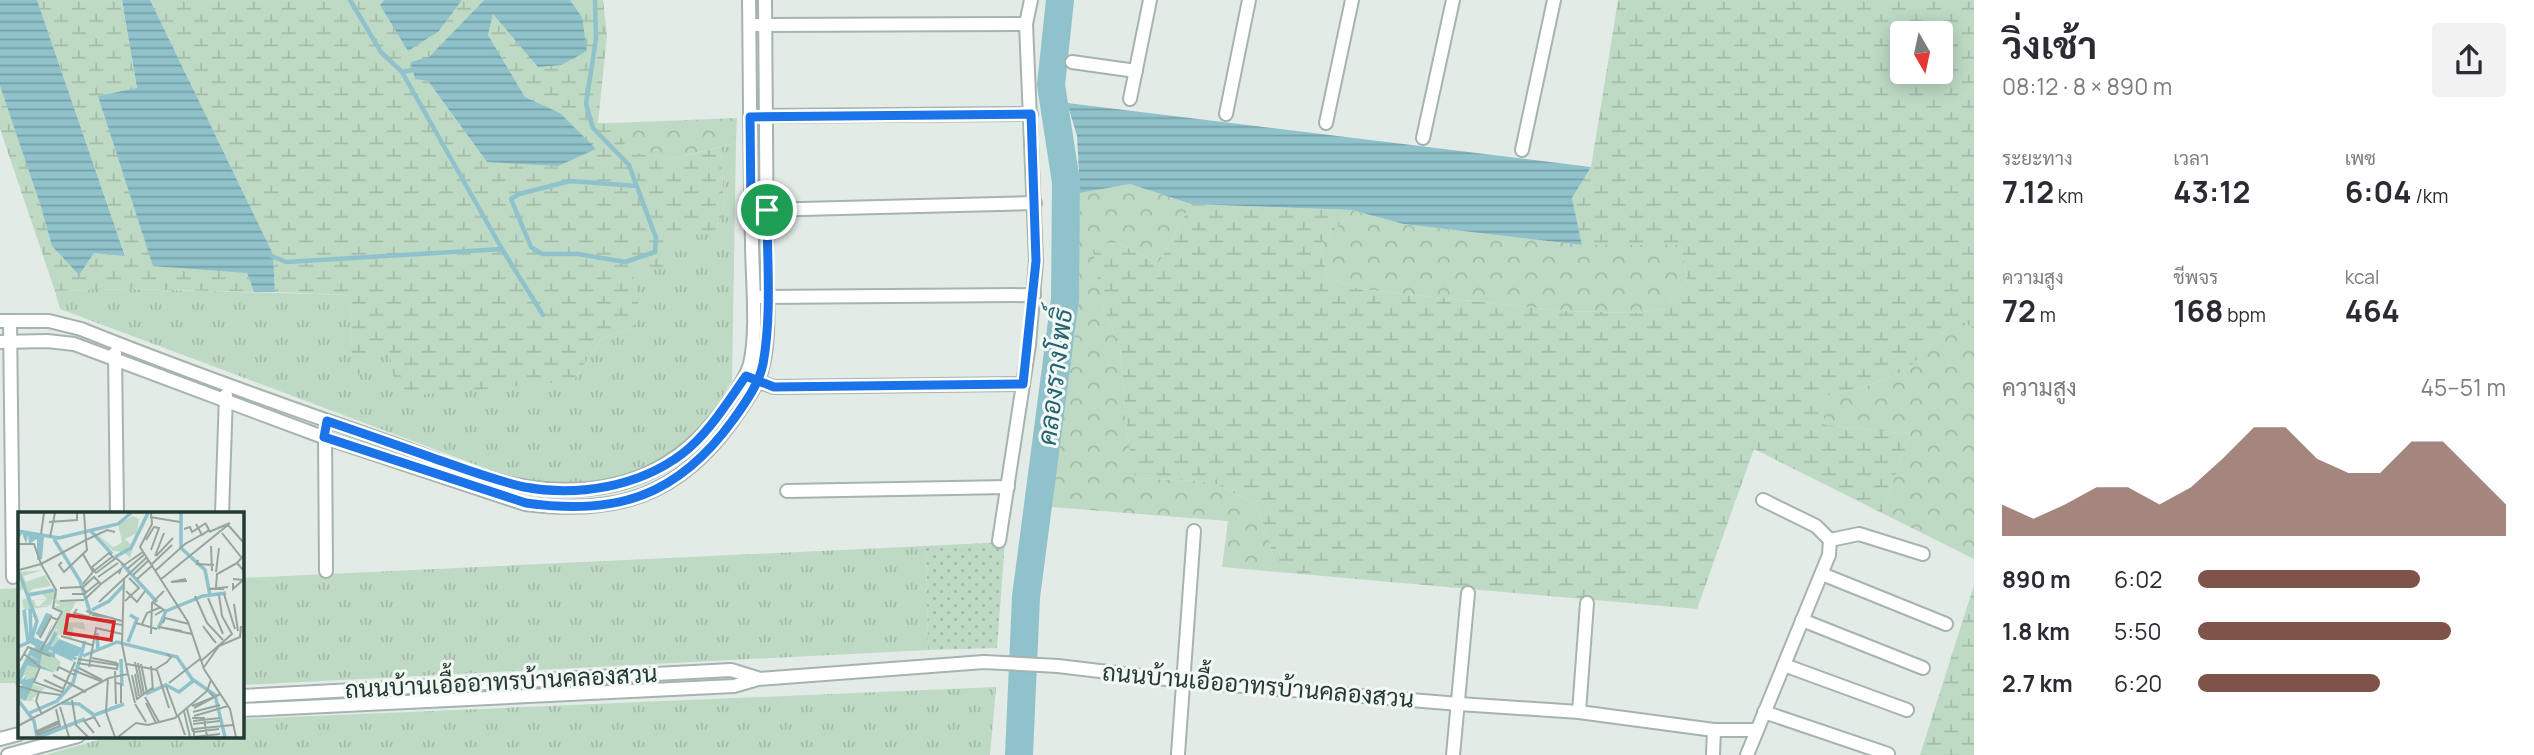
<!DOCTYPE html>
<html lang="th">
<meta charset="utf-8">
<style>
:root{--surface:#fff;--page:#f2f2f3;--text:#2b2b33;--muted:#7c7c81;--accent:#7e544a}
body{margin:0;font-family:Manrope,Sarabun,sans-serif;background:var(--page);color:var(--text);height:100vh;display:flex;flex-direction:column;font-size:26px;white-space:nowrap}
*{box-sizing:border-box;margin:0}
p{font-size:23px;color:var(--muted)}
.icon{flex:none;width:38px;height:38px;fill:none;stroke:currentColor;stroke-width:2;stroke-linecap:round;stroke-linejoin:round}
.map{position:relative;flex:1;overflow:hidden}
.side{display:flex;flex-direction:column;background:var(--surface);width:560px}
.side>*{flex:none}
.needle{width:46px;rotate:171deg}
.tools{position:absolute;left:1890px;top:21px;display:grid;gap:14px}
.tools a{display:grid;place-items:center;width:63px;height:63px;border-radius:7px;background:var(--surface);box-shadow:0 4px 18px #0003;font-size:35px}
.pin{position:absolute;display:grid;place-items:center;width:60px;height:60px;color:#fff;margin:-30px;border:4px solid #fff;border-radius:50%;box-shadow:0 2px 7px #0007}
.round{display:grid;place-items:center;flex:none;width:74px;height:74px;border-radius:7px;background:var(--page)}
.headline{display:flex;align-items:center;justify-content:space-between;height:119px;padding:0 28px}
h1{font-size:38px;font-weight:700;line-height:52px}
.figures{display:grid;grid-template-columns:repeat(3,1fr);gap:10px;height:119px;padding:7px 28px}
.figures div{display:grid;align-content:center}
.figures b{font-size:30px;font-weight:700}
.figures small{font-size:19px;font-weight:400}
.figures p{font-size:19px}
.chart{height:196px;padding:14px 28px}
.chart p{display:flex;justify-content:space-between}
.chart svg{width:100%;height:126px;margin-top:7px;fill:var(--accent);opacity:.7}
ul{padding:0 28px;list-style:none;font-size:23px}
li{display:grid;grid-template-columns:112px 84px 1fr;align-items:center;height:52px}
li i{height:18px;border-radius:9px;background:var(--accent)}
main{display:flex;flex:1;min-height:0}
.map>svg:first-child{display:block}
</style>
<main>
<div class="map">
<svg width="1974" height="755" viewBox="0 0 1974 755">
<defs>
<pattern id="grass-tufts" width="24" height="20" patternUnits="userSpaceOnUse" patternTransform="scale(1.75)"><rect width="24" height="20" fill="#bedac5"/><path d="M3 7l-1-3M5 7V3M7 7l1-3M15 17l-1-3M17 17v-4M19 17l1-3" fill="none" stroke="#a3bcaa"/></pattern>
<pattern id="forest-crowns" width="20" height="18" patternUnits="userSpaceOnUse" patternTransform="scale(1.75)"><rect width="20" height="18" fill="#bedac5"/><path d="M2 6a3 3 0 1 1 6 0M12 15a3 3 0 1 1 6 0" fill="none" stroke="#a3bcaa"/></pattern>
<pattern id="wetland-marsh" width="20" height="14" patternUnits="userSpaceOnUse" patternTransform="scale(1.75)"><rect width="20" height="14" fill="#bedac5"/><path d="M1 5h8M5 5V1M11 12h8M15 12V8" fill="none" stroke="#a3bcaa"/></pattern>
<pattern id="garden-dots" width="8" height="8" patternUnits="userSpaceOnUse" patternTransform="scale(1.75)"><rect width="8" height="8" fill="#bedac5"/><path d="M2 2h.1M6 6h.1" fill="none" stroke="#a3bcaa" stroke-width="1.8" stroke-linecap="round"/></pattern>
<pattern id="water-rules" width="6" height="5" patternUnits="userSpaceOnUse" patternTransform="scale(1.75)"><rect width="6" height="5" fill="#90c2cb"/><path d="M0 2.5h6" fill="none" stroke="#759fa6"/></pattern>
</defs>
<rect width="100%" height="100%" fill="#e3ebe7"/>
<!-- grass -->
<g fill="url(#grass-tufts)">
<polygon points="736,143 732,381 700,431 678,453 626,477 580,485 517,480 60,309 55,291 132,289 350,295 351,352 358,375 372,350 389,350 573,381 602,338 632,328 632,270 666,234 724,211 721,147"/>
<polygon points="926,546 928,650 242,685 242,578"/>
<polygon points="19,588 19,695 15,683 0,683 0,589"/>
<polygon points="996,687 990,755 45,755 112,736 242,736 242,719"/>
</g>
<!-- forest -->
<g fill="url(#forest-crowns)">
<polygon points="737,118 736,143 671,159 629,152 612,123"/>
<polygon points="1130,184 1191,204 1158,264 1113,240 1102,305 1120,346 1127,433 1136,478 1212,482 1258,506 1278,572 1222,567 1228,521 1051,507 1060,409 1075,334 1080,193"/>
<polygon points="1352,210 1403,224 1582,245 1681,245 1687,280 1665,309 1635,313 1565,311 1359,289 1327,277 1321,244"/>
<polygon points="1958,318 1974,329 1974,559 1882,513 1910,434 1825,425 1819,397 1862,388 1907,370"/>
</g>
<!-- wetland -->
<g fill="url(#wetland-marsh)" fill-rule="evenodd">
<polygon points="37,0 122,0 137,89 99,96 247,273 254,292 132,289 55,291 0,129 0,86 41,207 52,246 125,255"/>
<polygon points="150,0 384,0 380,5 439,31 462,0 484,0 429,57 428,81 487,162 560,113 525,97 488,35 493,13 582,17 570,0 603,0 607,35 598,123 612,123 630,152 671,159 721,147 724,211 714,234 666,235 664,269 632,270 641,316 632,328 602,338 573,381 397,397 389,350 372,350 358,376 351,352 350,295 275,292 273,254"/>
<path d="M 1618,0 L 1974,0 L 1974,329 L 1958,318 L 1907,370 L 1862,388 L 1820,397 L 1825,425 L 1910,434 L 1882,513 L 1754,449 L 1697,609 L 1278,572 L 1258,506 L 1212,482 L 1135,478 L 1127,433 L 1120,346 L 1102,305 L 1093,250 L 1113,240 L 1158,264 L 1191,204 L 1352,210 L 1321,244 L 1327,277 L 1359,289 L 1565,311 L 1635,313 L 1665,309 L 1687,280 L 1681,245 L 1582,245 L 1572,198 L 1591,167 ZM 1902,33 L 1941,33 L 1941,72 L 1902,72 Z"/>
<polygon points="1974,585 1974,755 1920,755"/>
</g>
<!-- garden -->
<polygon fill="url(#garden-dots)" points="1005,542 997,648 928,650 926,546"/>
<!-- water -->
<g fill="url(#water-rules)">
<polygon points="0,0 37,0 125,256 94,253 79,275 52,246 41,207 0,86"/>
<polygon points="122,0 150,0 273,254 275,292 254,292 247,273 153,266 98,96 137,88"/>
<polygon points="384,0 462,0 439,31 408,51 380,5"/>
<polygon points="484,0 570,0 582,17 587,51 561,65 538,67 493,14 488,35 525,97 560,113 596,149 558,166 487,162 428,81 415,79 411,62 429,57"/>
<polygon points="1067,103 1591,167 1572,198 1582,245 1403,224 1352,210 1191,204 1130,184 1080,193 1077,136"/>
</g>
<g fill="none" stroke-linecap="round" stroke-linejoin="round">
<!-- stream -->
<g stroke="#90c2cb" stroke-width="4.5">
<polyline points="350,0 381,52 402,72 418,69"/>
<polyline points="595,0 596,39 586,104 593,128 629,165 656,238 655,252 625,262 578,254 542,254 531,247 511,199 519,194 570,181 637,186"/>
<polyline points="502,249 543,315"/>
<polyline points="269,255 286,262 502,249 402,72"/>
</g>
<!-- river -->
<polyline stroke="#90c2cb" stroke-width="28" points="1019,755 1026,597 1065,299 1066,182 1051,85 1060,0"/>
<defs>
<g id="minor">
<polyline points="757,25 1026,24"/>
<polyline points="1072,62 1136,71"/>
<polyline points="1130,99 1150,0"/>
<polyline points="1226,114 1249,0"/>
<polyline points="762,116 1031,114"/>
<polyline points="1326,123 1352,0"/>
<polyline points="1423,138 1453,0"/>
<polyline points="1522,150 1554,0"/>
<polyline points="762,210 1035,203"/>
<polyline points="761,297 1034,295"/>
<path d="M 0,321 L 49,321 L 81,329 C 183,370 287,407 391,443 C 439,460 495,486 546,489 C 622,495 681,469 725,407 C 734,394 746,379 750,364 C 758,331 752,276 752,241 C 750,160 750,80 749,0"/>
<polyline points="10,321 13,577"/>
<path d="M 0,342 L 47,341 L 74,344 L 323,437 L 525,504 C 616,515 678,497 733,420 C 741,408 752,394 758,380 C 771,352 767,296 767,265 C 767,176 765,88 765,0"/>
<polyline points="115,353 117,514"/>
<polyline points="752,379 774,387 1023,384"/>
<polyline points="325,432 326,571"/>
<polyline points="787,491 1008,487"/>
<polyline points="222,514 226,395"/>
<polyline points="1830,540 1859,534 1923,554"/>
<polyline points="999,541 1029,345 1036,261 1026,24 1031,0"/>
<polyline points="1822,574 1946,624"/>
<polyline points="1802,620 1923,668"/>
<polyline points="1784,665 1907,710"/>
<polyline points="242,696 731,670 757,678"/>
<polyline points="242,710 734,686 758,679 984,662 1058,666 1183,681 1459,704 1579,712 1714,730 1756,730"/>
<polyline points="1579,712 1587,603"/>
<polyline points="1764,712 1888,754"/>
<polyline points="0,739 19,734"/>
<polyline points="1178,754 1194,531"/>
<polyline points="8,755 78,736"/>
<polyline points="1453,755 1468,593"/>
<polyline points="1713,755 1714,730"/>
<polyline points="1747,755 1829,555 1830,540 1816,526 1763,500"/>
</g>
</defs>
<!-- minor casing -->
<use href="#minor" stroke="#a6b3ae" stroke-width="16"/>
<!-- minor -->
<use href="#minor" stroke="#fff" stroke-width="12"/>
</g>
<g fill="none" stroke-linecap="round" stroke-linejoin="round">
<defs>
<path id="route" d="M 767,210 C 767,260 772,314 763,364 C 759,384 745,403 733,420 C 678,496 617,516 526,503 L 324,437 L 327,421 C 362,433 397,445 433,458 C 462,468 493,480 524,487 C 577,497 638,487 682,454 C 709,433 726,404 746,376 L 774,387 L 1023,384 L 1036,261 L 1031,114 L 750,117 L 751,210 L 767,210"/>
</defs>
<!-- route casing -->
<use href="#route" stroke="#fff" stroke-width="14"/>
<!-- route -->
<use href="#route" stroke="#1a73e8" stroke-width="9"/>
</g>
<g text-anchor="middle" stroke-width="6" stroke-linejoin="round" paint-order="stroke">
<!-- street labels -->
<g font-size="24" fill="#243b34" stroke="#f3f8f5">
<text transform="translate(501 682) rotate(-3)" y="8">ถนนบ้านเอื้ออาทรบ้านคลองสวน</text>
<text transform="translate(1258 686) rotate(5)" y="8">ถนนบ้านเอื้ออาทรบ้านคลองสวน</text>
</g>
<!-- water labels -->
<g font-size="26" font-style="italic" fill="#246471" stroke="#f3f8f5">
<text transform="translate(1055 377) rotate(-83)" y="9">คลองรางโพธิ์</text>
</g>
</g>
<!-- overview -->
<g transform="translate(18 512)">
<rect width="226" height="226" fill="#e3ebe7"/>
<path d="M 115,4 L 121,7 L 119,21 L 107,27 L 115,35 L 112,46 L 107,41 L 98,46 L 106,40 L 95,39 L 79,22 L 95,35 L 100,33 L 104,30 L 100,12 ZM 0,58 L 14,88 L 35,86 L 36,81 L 39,80 L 39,88 L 50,90 L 44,100 L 36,94 L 43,94 L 37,91 L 39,84 L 36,87 L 16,88 L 18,94 L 33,94 L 13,97 L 13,104 L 19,103 L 20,105 L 13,105 L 16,125 L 15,128 L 11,129 L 12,98 L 6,98 L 4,88 L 11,85 L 8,77 L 0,78 L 4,68 ZM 44,118 L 47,122 L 39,123 L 41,127 L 34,136 L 60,146 L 59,148 L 31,136 L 56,150 L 30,139 L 43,150 L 40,156 L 35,161 L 22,155 L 14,172 L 44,181 L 57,164 L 56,161 L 58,150 L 58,165 L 53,172 L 39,189 L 43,181 L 27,176 L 14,187 L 16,189 L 0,188 L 9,163 L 0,165 L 16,135 L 23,136 L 24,129 L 28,137 L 35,119 Z" fill="#bedac5"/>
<path d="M 0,55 L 3,60 L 25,58 L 5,64 L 8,70 L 27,63 L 33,74 L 15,77 L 11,80 L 37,78 L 33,93 L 21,94 L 29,87 L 23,81 L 11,83 ZM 50,90 L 58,90 L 46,111 L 65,110 L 68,118 L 55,115 L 54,127 L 38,117 L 31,127 Z" fill="#bedac5"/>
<path d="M 0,20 L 26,25 L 24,47 L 19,48 L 19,27 L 11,32 L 10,23 L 8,32 L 4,21 L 0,30 ZM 35,110 L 26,134 L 34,128 L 26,138 L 35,141 L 34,136 L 41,127 L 64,136 L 60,144 L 52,145 L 56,150 L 37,141 L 37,146 L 24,142 L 22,153 L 35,160 L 9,153 L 3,169 L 9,163 L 7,168 L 16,166 L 6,186 L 0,187 L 0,176 L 5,173 L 0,171 L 0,162 L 12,145 L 22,149 L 13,143 L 17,135 L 24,136 L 14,132 L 15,125 L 26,130 Z" fill="#90c2cb"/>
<path fill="none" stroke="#90c2cb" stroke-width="3.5" d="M 163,1 L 163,36 L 187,58 L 192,83M 72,18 L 94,42M 0,19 L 41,26 L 100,12 L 113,1M 36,27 L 62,69 L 73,103M 97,45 L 113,36 L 130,1M 104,52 L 139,90M 0,58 L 19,109 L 13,129 L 0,135M 11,83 L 36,78M 12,97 L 13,128M 6,98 L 10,130M 74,98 L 91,89 L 106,73M 29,103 L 32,104 L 22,123 L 20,121 ZM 140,117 L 148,99 L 185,84 L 208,81M 79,121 L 80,137 L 79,127M 12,129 L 28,139 L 38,121M 110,130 L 119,107 L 112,103M 30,135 L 58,147M 65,144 L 99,130 L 159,145 L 174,167 L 197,183 L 207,225M 103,147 L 104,174M 0,165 L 15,136M 128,182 L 148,173 L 161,180 L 175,169M 0,188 L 16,209 L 19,225M 6,188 L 16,166M 44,191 L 61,192 L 76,203M 9,202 L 39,189 L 55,171 L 67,129M 74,204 L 106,192M 21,225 L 67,207"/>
<path fill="none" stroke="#97a59f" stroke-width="2" d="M 133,1 L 134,12 L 122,35 L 170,110 L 186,157 L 212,197 L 218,225M 132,5 L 162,10M 31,10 L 59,8 L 59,1M 178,12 L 184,23 L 191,18 L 188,12M 166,17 L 172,15 L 174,20 L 188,11M 191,20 L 212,11M 204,21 L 223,45M 23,22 L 26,1M 32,25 L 37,1M 68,28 L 89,18 L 97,20M 128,28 L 136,15 L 141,16 L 133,38M 0,32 L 16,32 L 23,52 L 68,28 L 66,1M 193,34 L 194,59M 226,43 L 219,51 L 226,59M 137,44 L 146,21M 138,44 L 155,26M 180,48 L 179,52 L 196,53M 44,50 L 41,53 L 46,60 L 69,38 L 68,29M 134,52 L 154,33M 109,57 L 127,42M 1,58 L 23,52M 76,59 L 94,45M 137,59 L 167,32 L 192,18M 198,60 L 201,36M 78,61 L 98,46 L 106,53 L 125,40M 78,61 L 74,55 L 91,41 L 97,47M 115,63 L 131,48M 80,65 L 100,51M 106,66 L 104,132 L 110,162M 119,67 L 135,53M 168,67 L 153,70 L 169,69M 215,67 L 225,68 L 215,77 L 215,71M 142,68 L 210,13 L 226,31M 65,72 L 75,60 L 65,42M 83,72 L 103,57 L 101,62M 198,75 L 199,62 L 219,51M 42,76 L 63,75M 206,77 L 191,77 L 210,75M 108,79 L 119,90 L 127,79M 69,81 L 64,76 L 77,64M 54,82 L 66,82 L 81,70M 206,82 L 217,117M 177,84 L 189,111 L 205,128M 190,86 L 205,122M 67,87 L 83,72 L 76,65M 42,89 L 66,88M 107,89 L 121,76 L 111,66M 81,90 L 128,46M 134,90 L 146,98 L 137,103M 216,92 L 220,119M 59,97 L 56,101 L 72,105M 68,99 L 104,109M 74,103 L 95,106M 55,104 L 104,113M 118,111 L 139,117M 145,111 L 147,106 L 171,112M 124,112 L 129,101 L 143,95M 164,119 L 141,115 L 174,122M 133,122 L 134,91 L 146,79M 43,124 L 74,133M 22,126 L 33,105 L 40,108M 196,129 L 185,114 L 198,131M 22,140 L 44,100 L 35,96 L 38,78 L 23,52M 6,142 L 22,155 L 16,170 L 44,180 L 57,150M 74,146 L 99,151M 60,147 L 99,153M 2,149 L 10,135 L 32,144M 183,149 L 214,122 L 204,104 L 201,83M 117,150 L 124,184M 59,151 L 99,157 L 100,151M 120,151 L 126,182M 109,152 L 139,158M 123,152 L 129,181M 133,154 L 135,178M 71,155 L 78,116 L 104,122M 186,155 L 201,134 L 222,125 L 223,114M 61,156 L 84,168M 138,157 L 149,150 L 153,145 L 149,142M 55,158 L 85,170M 139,158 L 151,196M 39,159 L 41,155 L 57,163M 97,159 L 98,192M 110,162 L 117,191M 117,162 L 121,184M 35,163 L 68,180M 114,163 L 119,187 L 134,176M 90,166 L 88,200 L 97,225M 26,168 L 46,177M 98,171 L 103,172 L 103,191M 151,171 L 182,147M 0,174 L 21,180 L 18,189 L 24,203M 148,174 L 159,204M 21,180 L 43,183M 127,185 L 141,210M 54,188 L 58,213 L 70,225M 128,191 L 138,211M 117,192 L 128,210M 174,194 L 196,185 L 191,180M 42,195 L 51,225M 176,196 L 202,182M 169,197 L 175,220M 166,199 L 172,225M 175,200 L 202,193M 160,203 L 167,223M 176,204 L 210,194M 174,206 L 186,206 L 189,225M 175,209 L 202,206M 175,212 L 202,209M 0,214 L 91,166 L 110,162M 17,220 L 41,209M 176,220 L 201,217M 18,221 L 42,211M 76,221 L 66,209 L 76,205 L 82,215M 19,223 L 42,214 L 38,197M 100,225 L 118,211 L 130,213 L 157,206 L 189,179 L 193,168M 176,225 L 176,217 L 215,213M 176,225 L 202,222"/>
<path fill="#d62828" fill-opacity="0.15" stroke="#d62828" stroke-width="3.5" d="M 50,103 L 96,110 L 93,128 L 47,121 Z"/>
<rect width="226" height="226" fill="none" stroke="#243b34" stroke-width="3.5"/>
</g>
</svg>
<div class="tools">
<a><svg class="needle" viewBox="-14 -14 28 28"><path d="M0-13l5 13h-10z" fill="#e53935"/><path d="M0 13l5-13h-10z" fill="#7c7c81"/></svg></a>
</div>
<div class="pin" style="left:767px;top:210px;background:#1e9e55"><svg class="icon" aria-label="arrive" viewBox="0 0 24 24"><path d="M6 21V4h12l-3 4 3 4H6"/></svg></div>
</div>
<section class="side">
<div class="headline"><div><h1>วิ่งเช้า</h1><p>08:12 · 8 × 890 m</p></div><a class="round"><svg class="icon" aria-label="share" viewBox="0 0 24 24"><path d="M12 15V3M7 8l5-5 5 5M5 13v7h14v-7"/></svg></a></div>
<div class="figures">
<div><p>ระยะทาง</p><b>7.12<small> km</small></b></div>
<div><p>เวลา</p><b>43:12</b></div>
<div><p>เพซ</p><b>6:04<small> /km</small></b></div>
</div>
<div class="figures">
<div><p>ความสูง</p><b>72<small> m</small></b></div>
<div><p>ชีพจร</p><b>168<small> bpm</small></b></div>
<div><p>kcal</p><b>464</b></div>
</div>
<div class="chart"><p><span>ความสูง</span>45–51 m</p>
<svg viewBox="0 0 160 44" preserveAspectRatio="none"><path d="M0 44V33L10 38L20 33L30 27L40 27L50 33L60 27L70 17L80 6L90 6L100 17L110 22L120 22L130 11L140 11L150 22L160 33V44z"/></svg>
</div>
<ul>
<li><b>890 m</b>6:02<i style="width:72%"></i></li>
<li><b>1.8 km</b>5:50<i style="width:82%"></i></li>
<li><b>2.7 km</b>6:20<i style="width:59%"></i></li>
</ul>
</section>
</main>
